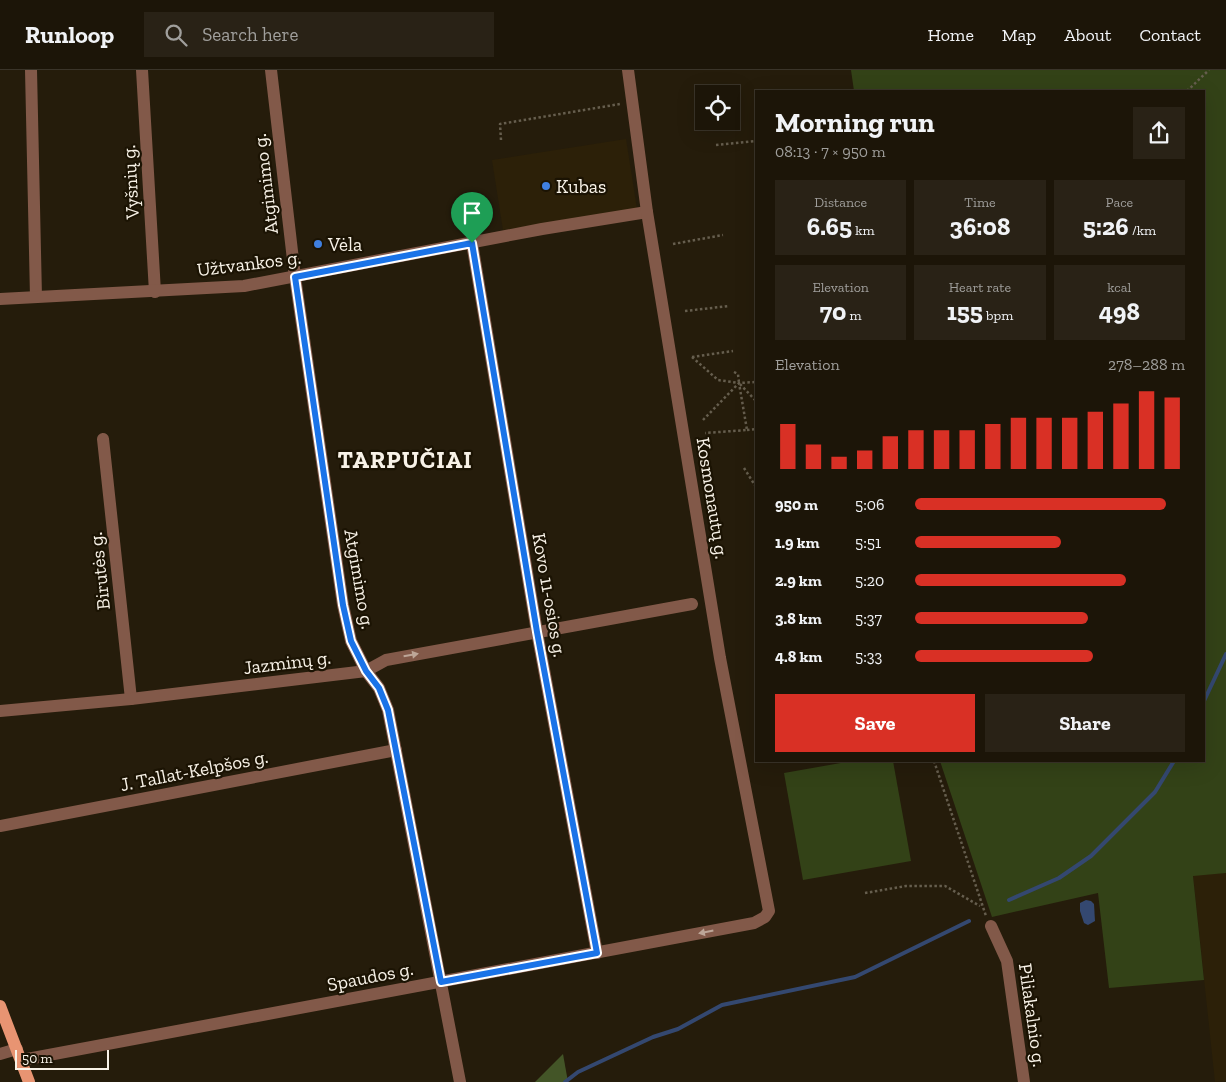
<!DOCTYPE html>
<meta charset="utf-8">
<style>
:root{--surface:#1c1508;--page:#292216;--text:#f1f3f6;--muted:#a09f9c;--line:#3a3429;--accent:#d93025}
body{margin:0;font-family:"Zilla Slab",serif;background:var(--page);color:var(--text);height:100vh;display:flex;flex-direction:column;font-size:19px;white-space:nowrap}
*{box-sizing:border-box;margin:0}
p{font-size:16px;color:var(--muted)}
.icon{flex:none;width:28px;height:28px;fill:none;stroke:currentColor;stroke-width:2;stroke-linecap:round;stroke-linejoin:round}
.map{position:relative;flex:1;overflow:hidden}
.drawer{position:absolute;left:755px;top:20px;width:450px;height:672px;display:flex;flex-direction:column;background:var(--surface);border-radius:0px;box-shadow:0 5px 20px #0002,0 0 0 1px var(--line)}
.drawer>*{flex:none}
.controls{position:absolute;left:695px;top:15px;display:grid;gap:10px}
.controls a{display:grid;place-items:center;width:45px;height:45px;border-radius:0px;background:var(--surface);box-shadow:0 5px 20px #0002,0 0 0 1px var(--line);font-size:25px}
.scale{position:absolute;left:15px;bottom:12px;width:94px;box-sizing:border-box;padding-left:5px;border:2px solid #f8f2e7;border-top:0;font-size:14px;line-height:18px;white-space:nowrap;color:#f8f2e7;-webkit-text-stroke:4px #1b1303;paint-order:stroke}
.pin{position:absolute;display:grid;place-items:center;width:42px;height:42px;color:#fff;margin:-51px -21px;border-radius:50% 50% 50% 0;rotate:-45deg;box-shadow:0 0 5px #0007}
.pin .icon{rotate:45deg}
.round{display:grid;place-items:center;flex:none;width:52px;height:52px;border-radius:0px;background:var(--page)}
.overview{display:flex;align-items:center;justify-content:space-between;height:85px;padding:0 20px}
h1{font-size:28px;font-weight:700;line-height:38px}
.metrics{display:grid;grid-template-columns:repeat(3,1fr);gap:8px;height:85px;padding:5px 20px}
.metrics div{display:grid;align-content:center;border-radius:0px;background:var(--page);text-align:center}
.metrics b{font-size:25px;font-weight:700}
.metrics small{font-size:14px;font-weight:400}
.metrics p{font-size:14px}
.chart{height:140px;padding:10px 20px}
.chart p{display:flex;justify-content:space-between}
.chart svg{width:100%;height:90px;margin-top:5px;stroke:var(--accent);stroke-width:6}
.cta{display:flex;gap:10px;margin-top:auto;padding:10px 20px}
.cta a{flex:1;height:58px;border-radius:0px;background:var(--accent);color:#fff;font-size:20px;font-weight:700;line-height:58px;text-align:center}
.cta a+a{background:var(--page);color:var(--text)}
ul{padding:0 20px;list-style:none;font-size:16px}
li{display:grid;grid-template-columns:80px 60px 1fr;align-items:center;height:38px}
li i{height:12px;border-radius:6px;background:var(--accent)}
header{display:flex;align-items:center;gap:30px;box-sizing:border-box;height:70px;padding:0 25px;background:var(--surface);border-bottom:1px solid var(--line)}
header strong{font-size:24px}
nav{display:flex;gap:28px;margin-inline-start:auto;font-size:18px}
.search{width:350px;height:45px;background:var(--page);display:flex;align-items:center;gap:12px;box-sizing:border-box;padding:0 18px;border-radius:0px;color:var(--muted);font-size:19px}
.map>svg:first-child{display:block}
</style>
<header>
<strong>Runloop</strong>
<div class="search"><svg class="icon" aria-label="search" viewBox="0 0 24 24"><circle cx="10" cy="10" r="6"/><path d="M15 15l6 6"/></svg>Search here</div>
<nav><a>Home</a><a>Map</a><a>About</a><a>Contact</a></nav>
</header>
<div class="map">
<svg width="1226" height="1012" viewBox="0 0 1226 1012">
<rect width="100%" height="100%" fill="#251c0b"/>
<!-- built -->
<g fill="#2c2008">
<polygon points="626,69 637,139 503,160 492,90"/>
<polygon points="1226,803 1226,1011 1215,1012 1193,805"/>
</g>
<!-- green -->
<g fill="#334217">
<polygon points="851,0 1226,0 1226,803 1193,806 1204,910 1109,918 1098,823 992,847 940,691 1204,691 1204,21 854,21"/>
<polygon points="852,691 893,691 911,791 803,810 784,703"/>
</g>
<!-- forest -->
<polygon fill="#435527" points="563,984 568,1012 535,1012"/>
<!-- water -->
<polygon fill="#344870" points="1086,830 1091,831 1094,834 1095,851 1088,855 1084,853 1080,841 1080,833"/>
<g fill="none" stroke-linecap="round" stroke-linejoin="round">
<!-- stream -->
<g stroke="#344870" stroke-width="4">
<polyline points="1204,631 1226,584"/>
<polyline points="1009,830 1059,808 1091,786 1155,722 1174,691"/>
<polyline points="565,1012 578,1002 653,967 678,959 722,935 855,907 969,851"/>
</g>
<!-- path -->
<g stroke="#665e4e" stroke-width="2.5" stroke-dasharray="2.5 2.5" stroke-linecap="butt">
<polyline points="1187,21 1209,0"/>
<polyline points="501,70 500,54 620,34"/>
<polyline points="716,75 756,71"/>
<polyline points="673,174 723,165"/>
<polyline points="685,241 729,236"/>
<polyline points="692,287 718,310 739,313 747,360 705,363"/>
<polyline points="692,287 733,281"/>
<polyline points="734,302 738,304 739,313 756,331"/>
<polyline points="703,350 739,313 756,312"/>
<polyline points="747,360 756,359"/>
<polyline points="744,398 756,417"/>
<polyline points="934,691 986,846"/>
<polyline points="865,823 906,816 945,816 980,836"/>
</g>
<!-- minor -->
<g stroke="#825949" stroke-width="12">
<polyline points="31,0 36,227"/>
<polyline points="142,0 155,222"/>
<polyline points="271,0 295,207 343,535 351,571 366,601 379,618 388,640 460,1012"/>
<polyline points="472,173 537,562 597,883"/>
<polyline points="0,229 244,216 542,159 647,142"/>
<polyline points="103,369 131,629"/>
<polyline points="0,641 131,629 366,601 386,590 692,534"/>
<polyline points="0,756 396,680"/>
<polyline points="991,856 1007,891 1024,1012"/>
<polyline points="0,984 17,979"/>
<polyline points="22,990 754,853 765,847 769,841 720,588 647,142 628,0"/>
</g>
<!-- major -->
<polyline stroke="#e89472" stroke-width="12" points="0,936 29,1012"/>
</g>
<!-- one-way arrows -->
<defs><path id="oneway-solid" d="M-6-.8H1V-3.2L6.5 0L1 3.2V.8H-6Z" transform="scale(1.25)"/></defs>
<g fill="#bda698">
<use href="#oneway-solid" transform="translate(411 585) rotate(-10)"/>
<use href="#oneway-solid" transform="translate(706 862) rotate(169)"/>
</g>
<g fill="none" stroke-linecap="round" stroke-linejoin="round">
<defs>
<polygon id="route" points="472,173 537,562 597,883 441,912 388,640 379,618 366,601 351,571 343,535 295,207"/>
</defs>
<!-- route casing -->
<use href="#route" stroke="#fff" stroke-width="10"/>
<!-- route -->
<use href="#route" stroke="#1a73e8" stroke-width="6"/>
</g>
<!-- markers -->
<g fill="#3f7fe0" stroke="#1b1303" stroke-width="2">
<circle cx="546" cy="116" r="5"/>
<circle cx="318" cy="174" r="5"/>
</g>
<g text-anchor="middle" stroke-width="4.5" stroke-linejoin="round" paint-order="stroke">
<!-- street labels -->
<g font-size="19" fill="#f8f2e7" stroke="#1b1303">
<text transform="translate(130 112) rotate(-93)" y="7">Vyšnių g.</text>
<text transform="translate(265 114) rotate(-97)" y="7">Atgimimo g.</text>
<text transform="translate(249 193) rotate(-7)" y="7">Užtvankos g.</text>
<text transform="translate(713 428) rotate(81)" y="7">Kosmonautų g.</text>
<text transform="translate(99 501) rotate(-96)" y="7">Birutės g.</text>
<text transform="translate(360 509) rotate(80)" y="7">Atgimimo g.</text>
<text transform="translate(550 525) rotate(80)" y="7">Kovo 11-osios g.</text>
<text transform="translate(287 592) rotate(-7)" y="7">Jazminų g.</text>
<text transform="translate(194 700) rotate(-11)" y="7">J. Tallat-Kelpšos g.</text>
<text transform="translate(370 906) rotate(-11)" y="7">Spaudos g.</text>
<text transform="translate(1033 945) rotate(82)" y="7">Piliakalnio g.</text>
</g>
<!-- poi labels -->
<g font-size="19" fill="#f8f2e7" stroke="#1b1303" text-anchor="start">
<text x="556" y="123">Kubas</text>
<text x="328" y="181">Vėla</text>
</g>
<!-- district labels -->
<g font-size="24" font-weight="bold" letter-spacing="1" fill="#f8f2e7" stroke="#1b1303">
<text x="405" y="398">TARPUČIAI</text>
</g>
</g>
</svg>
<div class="controls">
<a><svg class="icon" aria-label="locate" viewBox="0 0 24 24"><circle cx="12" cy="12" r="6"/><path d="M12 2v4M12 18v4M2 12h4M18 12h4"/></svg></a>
</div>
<div class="scale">50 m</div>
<div class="pin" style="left:472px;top:173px;background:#1e9e55"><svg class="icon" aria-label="arrive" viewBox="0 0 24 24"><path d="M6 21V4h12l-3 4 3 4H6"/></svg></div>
<section class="drawer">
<div class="overview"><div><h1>Morning run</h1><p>08:13 · 7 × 950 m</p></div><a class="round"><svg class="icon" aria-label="share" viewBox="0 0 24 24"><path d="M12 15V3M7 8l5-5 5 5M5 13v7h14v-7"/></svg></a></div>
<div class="metrics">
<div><p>Distance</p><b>6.65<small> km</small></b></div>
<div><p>Time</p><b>36:08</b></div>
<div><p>Pace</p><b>5:26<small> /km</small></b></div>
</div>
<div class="metrics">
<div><p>Elevation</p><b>70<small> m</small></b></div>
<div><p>Heart rate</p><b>155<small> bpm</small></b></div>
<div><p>kcal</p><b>498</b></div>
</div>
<div class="chart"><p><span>Elevation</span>278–288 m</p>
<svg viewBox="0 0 160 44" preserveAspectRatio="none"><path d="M5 44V22M15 44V32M25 44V38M35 44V35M45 44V28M55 44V25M65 44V25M75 44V25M85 44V22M95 44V19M105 44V19M115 44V19M125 44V16M135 44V12M145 44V6M155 44V9"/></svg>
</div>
<ul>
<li><b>950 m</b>5:06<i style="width:93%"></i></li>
<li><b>1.9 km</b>5:51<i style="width:54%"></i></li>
<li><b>2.9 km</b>5:20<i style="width:78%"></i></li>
<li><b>3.8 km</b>5:37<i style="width:64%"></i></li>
<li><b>4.8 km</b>5:33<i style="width:66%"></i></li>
</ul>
<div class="cta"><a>Save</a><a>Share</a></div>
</section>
</div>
